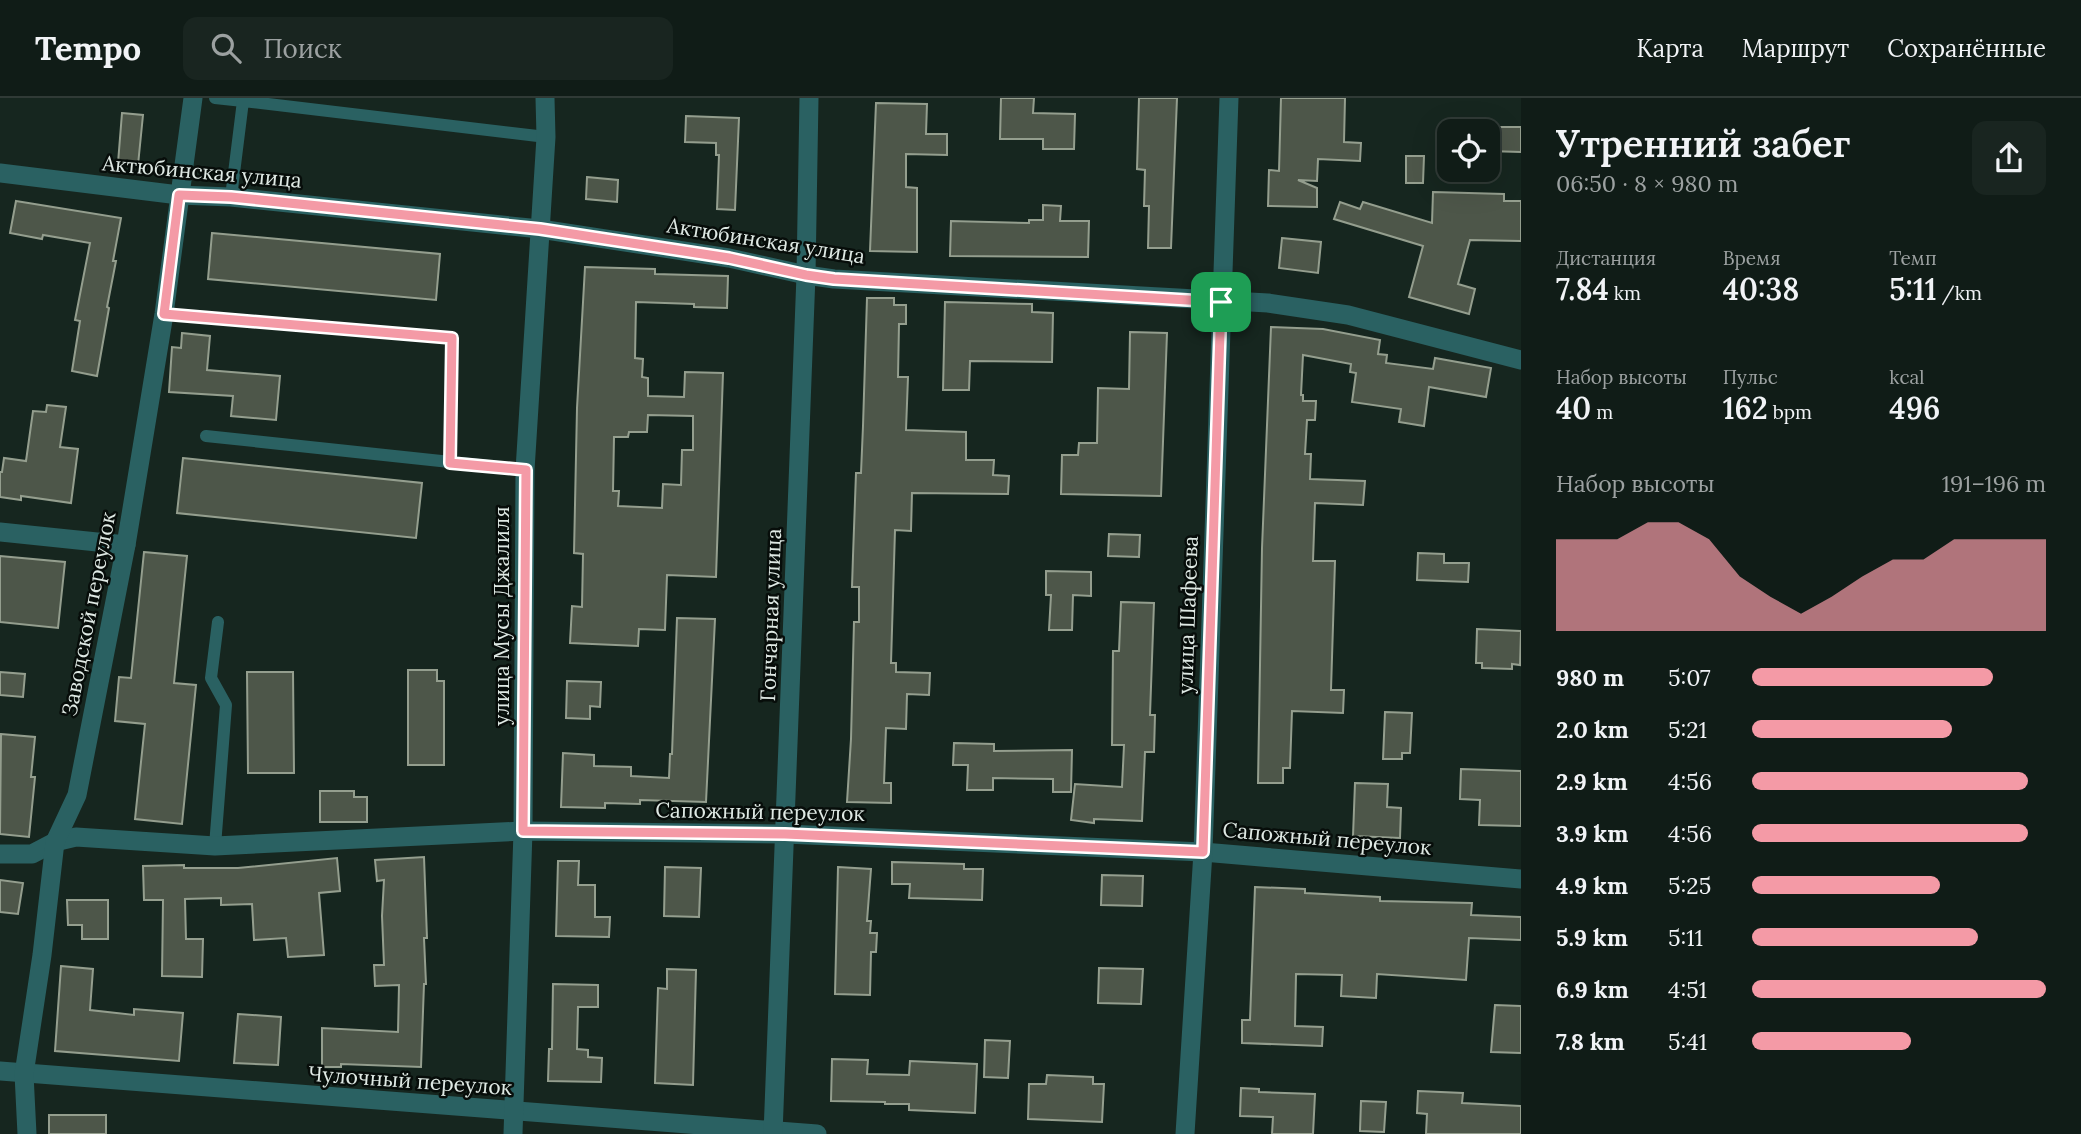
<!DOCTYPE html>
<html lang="ru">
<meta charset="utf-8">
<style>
:root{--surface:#101c17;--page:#192520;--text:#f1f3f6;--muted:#9ca1a1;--line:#303a36;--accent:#f49aa6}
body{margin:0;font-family:Lora,serif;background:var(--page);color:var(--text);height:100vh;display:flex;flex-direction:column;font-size:26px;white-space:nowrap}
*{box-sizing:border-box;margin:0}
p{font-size:23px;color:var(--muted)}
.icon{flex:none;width:38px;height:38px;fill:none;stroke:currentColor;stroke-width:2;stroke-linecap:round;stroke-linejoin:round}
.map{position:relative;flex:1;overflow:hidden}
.panel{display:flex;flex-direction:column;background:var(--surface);width:560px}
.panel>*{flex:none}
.fabs{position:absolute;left:1437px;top:21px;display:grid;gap:14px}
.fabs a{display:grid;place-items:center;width:63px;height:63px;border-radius:14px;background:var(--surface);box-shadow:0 7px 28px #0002,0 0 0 2px var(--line);font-size:35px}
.pin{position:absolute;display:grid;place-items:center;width:60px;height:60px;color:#fff;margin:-30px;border-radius:14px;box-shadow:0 4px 10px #0006}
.round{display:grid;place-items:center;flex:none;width:74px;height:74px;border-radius:14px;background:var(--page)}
.summary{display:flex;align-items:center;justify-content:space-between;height:119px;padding:0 35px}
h1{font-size:38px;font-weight:600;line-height:52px}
.figures{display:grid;grid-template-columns:repeat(3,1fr);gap:10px;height:119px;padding:7px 35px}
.figures div{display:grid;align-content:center}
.figures b{font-size:30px;font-weight:600}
.figures small{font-size:19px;font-weight:400}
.figures p{font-size:19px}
.chart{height:196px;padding:14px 35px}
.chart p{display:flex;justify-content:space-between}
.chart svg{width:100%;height:126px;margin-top:7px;fill:var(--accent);opacity:.7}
ul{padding:0 35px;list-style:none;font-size:23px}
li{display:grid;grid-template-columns:112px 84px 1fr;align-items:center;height:52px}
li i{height:18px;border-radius:9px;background:var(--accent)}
header{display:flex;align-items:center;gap:42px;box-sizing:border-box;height:98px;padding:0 35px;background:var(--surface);border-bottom:2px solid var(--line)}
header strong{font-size:33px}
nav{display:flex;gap:38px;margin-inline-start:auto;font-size:24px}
.search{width:490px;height:63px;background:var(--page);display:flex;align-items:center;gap:18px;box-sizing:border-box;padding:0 24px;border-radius:14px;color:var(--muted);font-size:26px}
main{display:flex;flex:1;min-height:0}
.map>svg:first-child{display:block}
</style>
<header>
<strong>Tempo</strong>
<div class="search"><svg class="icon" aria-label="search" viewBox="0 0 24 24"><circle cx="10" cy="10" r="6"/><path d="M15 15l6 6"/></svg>Поиск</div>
<nav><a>Карта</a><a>Маршрут</a><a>Сохранённые</a></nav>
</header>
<main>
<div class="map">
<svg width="1521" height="1036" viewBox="0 0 1521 1036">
<rect width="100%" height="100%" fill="#16261f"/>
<!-- building -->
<g fill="#4d5649" stroke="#949e8e" stroke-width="2" fill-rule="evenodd">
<polygon points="1001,0 1034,0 1033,15 1075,16 1074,51 1043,51 1043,41 1000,41"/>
<polygon points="1139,0 1177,0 1171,150 1148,150 1149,108 1144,108 1145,72 1137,71"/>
<polygon points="1281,0 1345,0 1344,44 1361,45 1360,63 1318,61 1317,83 1298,82 1317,90 1317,109 1268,108 1269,72 1279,73"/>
<polygon points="876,5 927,6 926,36 947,36 947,57 906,56 906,89 917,90 917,154 870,153"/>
<polygon points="122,15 143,17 138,67 118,65"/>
<polygon points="686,18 739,20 735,112 717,111 719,57 716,57 716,45 685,44"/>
<polygon points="1494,29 1521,29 1521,54 1488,53 1488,34 1494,34"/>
<polygon points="1406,58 1424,58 1423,85 1406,85"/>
<polygon points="587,79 618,82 617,104 586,101"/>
<polygon points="1433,94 1504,96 1504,103 1521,103 1521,143 1470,142 1458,186 1475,191 1469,216 1409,199 1423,148 1334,121 1340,104 1360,111 1363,104 1432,125"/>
<polygon points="16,103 121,120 113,163 116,163 107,209 109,210 97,278 72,273 80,223 75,222 90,145 43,137 42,141 10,135"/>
<polygon points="1043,107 1061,108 1060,123 1089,123 1088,159 950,158 951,123 1029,125 1029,122 1043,122"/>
<polygon points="212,135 440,156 436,202 208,181"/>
<polygon points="1282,140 1321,144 1318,175 1279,170"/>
<path d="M 585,169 L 655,171 L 655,176 L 728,178 L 727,210 L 694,209 L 694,206 L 636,204 L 635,260 L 643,261 L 642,279 L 648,280 L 648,298 L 684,299 L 685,274 L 723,275 L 716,479 L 667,477 L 665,532 L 639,531 L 638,548 L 570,545 L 572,508 L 582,509 L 583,456 L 574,455 L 577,310 ZM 648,317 L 693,318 L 693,352 L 682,352 L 681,387 L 663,386 L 662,410 L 618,408 L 619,393 L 613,393 L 614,339 L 628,339 L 629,334 L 647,334 Z"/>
<polygon points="867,200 894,200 894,207 906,207 906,226 899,226 898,279 908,279 906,332 966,334 966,362 994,362 993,377 1009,378 1008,396 912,395 911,433 895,432 891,565 896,565 896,574 930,575 929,597 907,596 906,631 886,630 884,685 891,685 891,705 847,704 851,641 854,524 859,524 859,489 852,489 853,458 856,375 861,375 863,328"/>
<polygon points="945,204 1032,206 1032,214 1053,215 1052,264 970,263 969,292 943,292"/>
<polygon points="1271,229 1323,231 1380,242 1378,256 1387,257 1386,265 1433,271 1435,260 1491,270 1486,299 1429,289 1424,328 1399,324 1401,311 1352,304 1356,275 1350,274 1351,266 1303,257 1301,297 1303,297 1303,303 1316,303 1315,322 1307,322 1305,356 1311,356 1310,381 1365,383 1363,407 1315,405 1313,463 1335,463 1331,592 1344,592 1343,615 1292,613 1290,670 1283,670 1283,685 1258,685 1262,450"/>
<polygon points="1130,234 1167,235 1161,398 1061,396 1062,357 1078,357 1079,345 1097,345 1098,290 1129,291"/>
<polygon points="182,235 210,238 207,272 280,278 276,322 231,318 233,298 169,294 172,249 181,250"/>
<polygon points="47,307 66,309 60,349 78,351 71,405 21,398 21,402 0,399 0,374 2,374 4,360 26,363 33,313 46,314"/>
<polygon points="183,360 422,385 416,440 177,415"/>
<polygon points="1109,436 1140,437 1139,459 1108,458"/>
<polygon points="144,454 187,458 174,585 196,587 182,726 135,721 145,626 115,623 119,579 131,580"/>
<polygon points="1418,455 1444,456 1444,465 1469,465 1468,484 1417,482"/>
<polygon points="0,458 65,464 58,530 0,524"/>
<polygon points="1046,473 1091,474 1091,498 1073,497 1072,532 1049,532 1051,497 1046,497"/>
<polygon points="1121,504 1154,505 1150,617 1155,617 1154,654 1145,654 1142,723 1094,721 1094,725 1071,722 1075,686 1122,689 1124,647 1112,647 1113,553 1119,553"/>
<polygon points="677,520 715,521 706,704 640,702 640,706 605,705 605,710 561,709 563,655 594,657 594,668 631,669 631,678 669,680 670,656 672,656"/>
<polygon points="1477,531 1521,533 1520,567 1512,566 1512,571 1482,570 1482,565 1476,565"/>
<polygon points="408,572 437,572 437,583 444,583 444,667 408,667"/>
<polygon points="0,574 25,576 23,599 0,597"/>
<polygon points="247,574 293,574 294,675 248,675"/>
<polygon points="567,583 601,584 600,609 590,608 590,621 566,620"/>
<polygon points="1385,614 1412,615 1410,655 1402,655 1402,661 1383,661"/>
<polygon points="1,636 35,639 31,679 35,679 29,739 0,736"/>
<polygon points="954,645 994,646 994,653 1072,652 1071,694 1053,694 1053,681 993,680 993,692 967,692 968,667 953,667"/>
<polygon points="1461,671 1521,673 1521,728 1479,727 1480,702 1460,701"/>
<polygon points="1355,685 1388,686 1387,709 1401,710 1400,740 1353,738"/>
<polygon points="320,693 354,693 354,699 367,699 367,724 320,724"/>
<polygon points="424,759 427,840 424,840 426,886 424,886 421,969 341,966 341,969 322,969 322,930 398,934 399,887 375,888 374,867 384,867 382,818 384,782 377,783 375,762"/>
<polygon points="337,760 340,793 319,795 324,857 288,859 286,840 254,842 252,806 221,807 221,800 185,801 186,841 203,841 202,879 162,878 163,802 144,802 143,768 184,767 184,770 238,770"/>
<polygon points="558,763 579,763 578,787 595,787 595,819 610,819 609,839 556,838"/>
<polygon points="892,764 964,766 964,771 983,771 982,802 909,800 910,786 892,786"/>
<polygon points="665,769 701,770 699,819 664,818"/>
<polygon points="838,769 871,771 867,823 871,823 870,835 877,835 876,854 871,854 870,897 835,896"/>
<polygon points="1102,777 1143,778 1142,808 1101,807"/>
<polygon points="0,782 23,785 18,816 0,814"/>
<polygon points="1255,789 1305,791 1305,795 1380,799 1380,803 1472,805 1471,817 1521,819 1521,842 1469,840 1466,882 1377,876 1376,900 1341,898 1342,877 1296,876 1295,928 1323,929 1322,948 1242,945 1242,922 1250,922"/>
<polygon points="67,802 108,802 108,841 82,841 82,827 68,827"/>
<polygon points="61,868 93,871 90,912 134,917 134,911 183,915 179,963 55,953"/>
<polygon points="1099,870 1143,871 1141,906 1098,905"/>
<polygon points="667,871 696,872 693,987 655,985 658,890 667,891"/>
<polygon points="553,886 598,887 598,909 578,909 577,951 588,952 588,959 602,960 601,984 548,983 549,951 552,951"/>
<polygon points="1495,907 1521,908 1521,955 1491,954"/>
<polygon points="238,916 281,919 278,967 234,965"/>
<polygon points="985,942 1010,943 1008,980 984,979"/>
<polygon points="832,961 868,962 867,976 909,977 910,963 977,966 975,1015 909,1012 909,1006 885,1006 885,1004 831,1003"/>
<polygon points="1047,977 1093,979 1093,986 1104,986 1102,1024 1028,1021 1029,986 1046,986"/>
<polygon points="1241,990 1259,991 1259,994 1315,996 1313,1036 1272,1036 1273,1019 1240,1018"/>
<polygon points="1418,993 1463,995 1462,1005 1521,1008 1521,1036 1426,1036 1427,1016 1417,1015"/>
<polygon points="1361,1003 1386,1004 1384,1034 1360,1033"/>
<rect x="49" y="1017" width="57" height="19"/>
</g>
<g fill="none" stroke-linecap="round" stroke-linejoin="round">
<!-- service -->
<g stroke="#2a6162" stroke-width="12">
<polyline points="215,0 243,3"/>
<polyline points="231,99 243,3 546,39"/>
<polyline points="164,216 452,240 450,364"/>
<polyline points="206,338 525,372"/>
<polyline points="215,748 226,607 211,580 218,524"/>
</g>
<!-- minor -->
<g stroke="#2a6162" stroke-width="19">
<polyline points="0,75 179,97 231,99 540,131 729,160 806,177 834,181 1268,205 1348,217 1521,262"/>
<polyline points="0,434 126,447"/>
<polyline points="0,756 32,756 55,744 76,739 215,748 523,733 785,736 1203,754 1521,781"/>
<polyline points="0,973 817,1036"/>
<polyline points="27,1036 24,976 42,857 55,744 77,697 126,447 164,216 193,0"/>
<polyline points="773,1036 806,177 809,0"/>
<polyline points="1185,1036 1203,754 1229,0"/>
</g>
<!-- tertiary -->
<polyline stroke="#2a6162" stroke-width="19" points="513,1036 523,733 525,372 546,39 545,0"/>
</g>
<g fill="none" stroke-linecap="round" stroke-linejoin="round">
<defs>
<polygon id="route" points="179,97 231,99 540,131 729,160 806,177 834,181 1221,204 1203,754 785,736 523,733 526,372 450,365 452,240 164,216"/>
</defs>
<!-- route casing -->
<use href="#route" stroke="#fff" stroke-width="14"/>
<!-- route -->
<use href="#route" stroke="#f49aa6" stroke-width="9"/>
</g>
<g text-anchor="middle" stroke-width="5" stroke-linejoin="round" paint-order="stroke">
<!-- street labels -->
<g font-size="21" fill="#dfe9e4" stroke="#070d0a">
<text transform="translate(202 74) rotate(5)" y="7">Актюбинская улица</text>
<text transform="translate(766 143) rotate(9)" y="7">Актюбинская улица</text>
<text transform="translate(89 516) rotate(-79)" y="7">Заводской переулок</text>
<text transform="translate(771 517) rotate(-88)" y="7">Гончарная улица</text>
<text transform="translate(1188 517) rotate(-88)" y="7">улица Шафеева</text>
<text transform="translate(502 518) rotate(-90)" y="7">улица Мусы Джалиля</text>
<text transform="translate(760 714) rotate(1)" y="7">Сапожный переулок</text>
<text transform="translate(1327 741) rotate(5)" y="7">Сапожный переулок</text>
<text transform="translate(410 983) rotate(4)" y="7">Чулочный переулок</text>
</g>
</g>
</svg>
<div class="fabs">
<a><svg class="icon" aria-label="locate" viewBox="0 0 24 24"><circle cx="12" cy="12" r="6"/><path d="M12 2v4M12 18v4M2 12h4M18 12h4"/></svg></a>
</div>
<div class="pin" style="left:1221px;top:204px;background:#1e9e55"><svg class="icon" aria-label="arrive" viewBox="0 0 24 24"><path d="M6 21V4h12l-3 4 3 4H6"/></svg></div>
</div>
<section class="panel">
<div class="summary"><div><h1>Утренний забег</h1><p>06:50 · 8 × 980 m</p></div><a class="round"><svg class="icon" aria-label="share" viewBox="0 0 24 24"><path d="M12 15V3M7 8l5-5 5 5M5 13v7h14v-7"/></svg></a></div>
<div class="figures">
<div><p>Дистанция</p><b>7.84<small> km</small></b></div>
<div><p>Время</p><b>40:38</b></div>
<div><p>Темп</p><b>5:11<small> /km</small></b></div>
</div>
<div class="figures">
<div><p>Набор высоты</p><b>40<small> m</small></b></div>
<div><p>Пульс</p><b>162<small> bpm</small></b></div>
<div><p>kcal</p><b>496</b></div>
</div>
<div class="chart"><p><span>Набор высоты</span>191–196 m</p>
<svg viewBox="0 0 160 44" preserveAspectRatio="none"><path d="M0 44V12L10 12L20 12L30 6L40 6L50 12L60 25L70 32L80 38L90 32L100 25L110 19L120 19L130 12L140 12L150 12L160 12V44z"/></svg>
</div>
<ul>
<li><b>980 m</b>5:07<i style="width:82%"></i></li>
<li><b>2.0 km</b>5:21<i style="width:68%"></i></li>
<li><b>2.9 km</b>4:56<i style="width:94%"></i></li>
<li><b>3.9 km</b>4:56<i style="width:94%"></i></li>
<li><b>4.9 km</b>5:25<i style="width:64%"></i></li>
<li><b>5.9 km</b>5:11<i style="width:77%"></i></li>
<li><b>6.9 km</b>4:51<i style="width:100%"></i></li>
<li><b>7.8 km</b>5:41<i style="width:54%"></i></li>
</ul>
</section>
</main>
